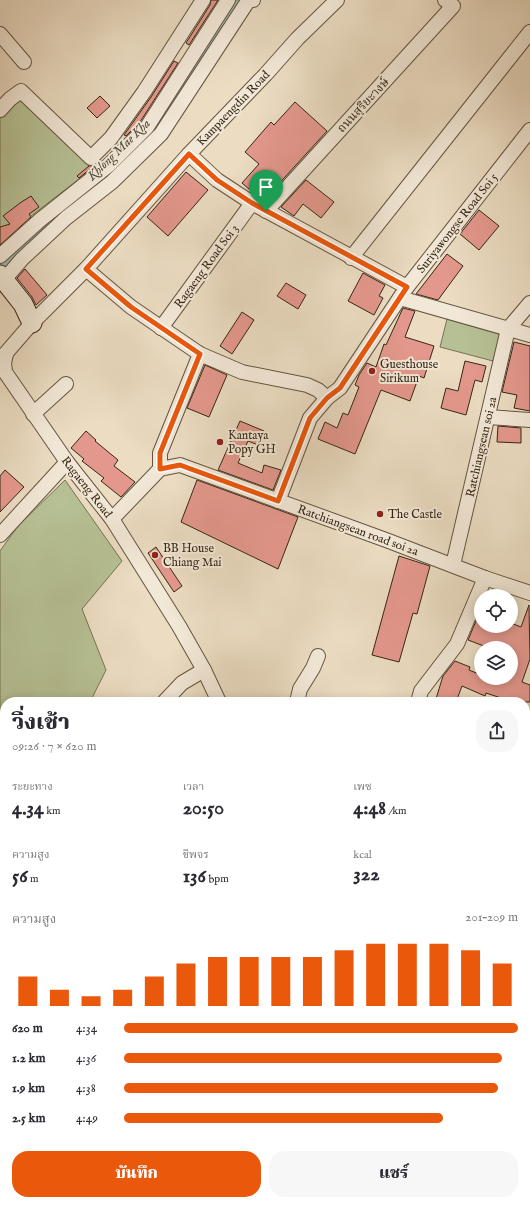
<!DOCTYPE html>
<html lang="th">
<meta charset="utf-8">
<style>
:root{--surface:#fff;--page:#f7f7f7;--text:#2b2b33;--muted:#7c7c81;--accent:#ea580c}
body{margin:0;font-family:"IM FELL English","Noto Serif Thai",serif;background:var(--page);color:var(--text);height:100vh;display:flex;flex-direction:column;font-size:15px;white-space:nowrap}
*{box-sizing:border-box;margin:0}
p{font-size:13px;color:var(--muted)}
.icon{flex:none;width:22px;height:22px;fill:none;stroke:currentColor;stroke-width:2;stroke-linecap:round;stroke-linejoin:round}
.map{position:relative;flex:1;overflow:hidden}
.side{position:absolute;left:0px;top:697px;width:530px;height:508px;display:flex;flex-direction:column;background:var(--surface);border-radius:16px 16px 0 0;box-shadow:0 2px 10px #0003}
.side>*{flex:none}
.buttons{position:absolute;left:474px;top:589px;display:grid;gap:8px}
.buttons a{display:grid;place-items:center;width:44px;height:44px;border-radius:50%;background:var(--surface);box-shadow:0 2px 10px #0003;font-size:20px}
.pin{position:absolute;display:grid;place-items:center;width:34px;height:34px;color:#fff;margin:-41px -17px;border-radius:50% 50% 50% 0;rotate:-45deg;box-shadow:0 0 4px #0007}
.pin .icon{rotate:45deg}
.round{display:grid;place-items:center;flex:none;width:42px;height:42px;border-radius:16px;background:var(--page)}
.summary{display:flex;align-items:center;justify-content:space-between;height:68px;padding:0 12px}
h1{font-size:22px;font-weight:800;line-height:30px}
.metrics{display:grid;grid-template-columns:repeat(3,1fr);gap:6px;height:68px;padding:4px 12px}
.metrics div{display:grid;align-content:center}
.metrics b{font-size:20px;font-weight:800}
.metrics small{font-size:11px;font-weight:400}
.metrics p{font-size:11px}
.chart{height:112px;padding:8px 12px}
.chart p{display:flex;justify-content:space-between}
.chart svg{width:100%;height:72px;margin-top:4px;stroke:var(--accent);stroke-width:6}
.action{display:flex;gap:8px;margin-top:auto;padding:8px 12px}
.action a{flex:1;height:46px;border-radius:16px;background:var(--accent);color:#fff;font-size:16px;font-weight:800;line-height:46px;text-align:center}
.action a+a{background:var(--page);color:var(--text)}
ul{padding:0 12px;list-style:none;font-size:13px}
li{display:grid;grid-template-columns:64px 48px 1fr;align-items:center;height:30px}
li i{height:10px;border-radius:5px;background:var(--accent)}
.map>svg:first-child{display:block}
</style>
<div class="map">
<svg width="530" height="1205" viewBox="0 0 530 1205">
<rect width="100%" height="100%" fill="#ebdcc2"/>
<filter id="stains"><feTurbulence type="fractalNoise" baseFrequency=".005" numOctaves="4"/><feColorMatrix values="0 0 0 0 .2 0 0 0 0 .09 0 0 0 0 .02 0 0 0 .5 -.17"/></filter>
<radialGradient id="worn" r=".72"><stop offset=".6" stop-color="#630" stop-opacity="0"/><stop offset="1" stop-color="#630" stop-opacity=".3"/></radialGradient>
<!-- green -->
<g fill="#b6c094" stroke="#767354">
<polygon points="20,98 92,169 0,240 0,118 12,104"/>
<polygon points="447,319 501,334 493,361 440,347"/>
<polygon points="65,480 122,561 82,609 106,670 90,702 5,702 5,723 0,721 0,551 18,526"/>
</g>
<!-- water -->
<g fill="#98bcb3" stroke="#718073">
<polygon points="230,0 243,0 160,133 0,279 0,261 152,126"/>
<polygon points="525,1081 530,1081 530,1113 525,1112"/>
<polygon points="364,1200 396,1200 395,1205 363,1205"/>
</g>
<!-- building -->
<g fill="#e4988d" stroke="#372614">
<polygon points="211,0 218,0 189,45 186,43 210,5"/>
<polygon points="174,61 178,63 140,122 126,136 124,135 151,97"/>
<polygon points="100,96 110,106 97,118 87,108"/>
<polygon points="295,102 327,131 264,200 257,196 242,183 259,164 245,152 271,122 274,125"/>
<polygon points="95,165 79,178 77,176 89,166"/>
<polygon points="186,172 208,190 168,236 147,217"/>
<polygon points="306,180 334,202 321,218 303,204 294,216 281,207"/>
<polygon points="31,196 39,207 29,214 31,217 0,245 0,227 10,224 3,216 20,203"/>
<polygon points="479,210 499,226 479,250 460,234"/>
<polygon points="447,254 463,266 438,300 416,294"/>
<polygon points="25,269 47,295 36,305 32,297 17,278"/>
<polygon points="363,273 385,285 379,296 383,298 374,315 348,301"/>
<polygon points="286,283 306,295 298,309 277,296"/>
<polygon points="403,308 415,311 405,337 434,346 424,378 419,376 410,401 381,390 355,454 318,439 325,422 337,428 343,413 348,415 359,387 355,385 359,375 367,363 376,367 384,344 386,345"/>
<polygon points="242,312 254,320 232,354 220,346"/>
<polygon points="514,342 530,346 530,411 514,408 517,395 502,392"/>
<polygon points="465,361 486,366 482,382 475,380 466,415 441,408 446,388 458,391"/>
<polygon points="205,365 227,375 209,417 187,408"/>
<polygon points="240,421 264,431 258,445 248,441 238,463 262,473 264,465 281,470 273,490 218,470"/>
<polygon points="498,426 521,428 521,443 497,442"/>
<polygon points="86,431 96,440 95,441 118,460 114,466 135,482 121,497 101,481 104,478 82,461 84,459 71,448"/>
<polygon points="5,470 24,487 0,512 0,476"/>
<polygon points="197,480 298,517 278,569 181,522"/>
<polygon points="156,547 182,586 174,592 148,553"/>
<polygon points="399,556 430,566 417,614 413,613 399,662 372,655"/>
<polygon points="529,605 530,659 522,682 530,685 530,702 513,702 486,693 485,696 462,686 456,702 435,702 443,676 455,661 470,667 469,670 481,675 481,678 487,678 501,684 502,678 511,678 511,648 489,648 468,640 481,609 481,626 511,626 511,623 521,627"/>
</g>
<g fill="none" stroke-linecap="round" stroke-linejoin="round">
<defs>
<g id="street">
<polyline points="0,34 24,62"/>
<polyline points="0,110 10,99 21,91 91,158 111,138 144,92 203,0"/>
<polyline points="189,154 217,180 252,203 407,287"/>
<polyline points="266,211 453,6 445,0"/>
<polyline points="0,256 40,220 109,165 147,127 228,0"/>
<polyline points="351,258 530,32"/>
<polyline points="86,269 131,307 200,354 242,372 307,385 318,390 327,398"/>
<polyline points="4,280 22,259 66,218 112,182 161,134 248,1 253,0"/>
<polyline points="400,298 530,335"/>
<polyline points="161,328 252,203"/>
<polyline points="6,354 4,363 5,372 67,462 112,519 179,626 204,670 219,702"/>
<polyline points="0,360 32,323 86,269 189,154 266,74 297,39 337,0"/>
<polyline points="33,414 66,384"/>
<polyline points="488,417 530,420"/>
<polyline points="160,469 160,453 200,354"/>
<polyline points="278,501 310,418 327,398 340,388 407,287 530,130"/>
<polyline points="112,519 160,469 180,465 386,540 485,578 530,593"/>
<polyline points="0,535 67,462"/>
<polyline points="453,565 508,329 530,303"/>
<polyline points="164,702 182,683 204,670"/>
<polyline points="297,702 300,689 313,668 318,656"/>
<polyline points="418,702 421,691 457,644 485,578"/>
<polyline points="0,764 5,766"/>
<polyline points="23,1205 25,1200"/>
<polyline points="145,1205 151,1200"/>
</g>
<g id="secondary">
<polyline points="0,275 23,304 32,323"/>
<polyline points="0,1035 5,1035"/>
<polyline points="525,1069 530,1069"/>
<polyline points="525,1134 530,1134"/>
<polyline points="348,1205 349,1200"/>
<polyline points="414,1205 414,1200"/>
</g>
</defs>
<!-- street casing -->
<use href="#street" stroke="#645440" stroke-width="16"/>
<!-- secondary casing -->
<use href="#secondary" stroke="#372614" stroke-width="21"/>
<!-- street -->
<use href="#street" stroke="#f2e8d7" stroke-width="14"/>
<!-- secondary -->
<use href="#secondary" stroke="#f2e8d7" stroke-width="19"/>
</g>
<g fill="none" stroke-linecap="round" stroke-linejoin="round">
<defs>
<polygon id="route" points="189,154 217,180 252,203 407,287 340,388 327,398 310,418 278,501 180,465 160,469 160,453 200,354 131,307 86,269"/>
</defs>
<!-- route casing -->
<use href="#route" stroke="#fff" stroke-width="8"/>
<!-- route -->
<use href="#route" stroke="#ea580c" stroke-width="5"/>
</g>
<!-- markers -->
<g fill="#8f2418" stroke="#f2e8d7" stroke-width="1.5">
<circle cx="372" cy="371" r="4"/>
<circle cx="220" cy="442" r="4"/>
<circle cx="380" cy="514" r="4"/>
<circle cx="155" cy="555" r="4"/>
</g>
<g text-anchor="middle" stroke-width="4" stroke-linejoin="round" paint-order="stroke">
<!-- street labels -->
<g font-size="12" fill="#372614" stroke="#f2e8d7">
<text transform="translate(363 105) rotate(-47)" y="4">ถนนสุริยะางษ์</text>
<text transform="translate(233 108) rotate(-46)" y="4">Kampaengdin Road</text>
<text transform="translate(457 223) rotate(-52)" y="4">Suriyawongse Road Soi 5</text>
<text transform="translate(206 266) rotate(-54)" y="4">Ragaeng Road Soi 3</text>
<text transform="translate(481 447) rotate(-77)" y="4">Ratchiangsean soi 2a</text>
<text transform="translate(87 487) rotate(52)" y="4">Ragaeng Road</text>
<text transform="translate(358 530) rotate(20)" y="4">Ratchiangsean road soi 2a</text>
</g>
<!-- poi labels -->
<g font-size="12" fill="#372614" stroke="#f2e8d7" text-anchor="start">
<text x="380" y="368">Guesthouse<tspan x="380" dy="14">Sirikum</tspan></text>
<text x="228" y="439">Kantaya<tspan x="228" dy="14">Popy GH</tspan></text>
<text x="388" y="518">The Castle</text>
<text x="163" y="552">BB House<tspan x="163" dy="14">Chiang Mai</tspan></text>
</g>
<!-- water labels -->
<g font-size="13" font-style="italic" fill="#4f4c3c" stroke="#f2e8d7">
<text transform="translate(118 149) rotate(-44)" y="5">Khlong Mae Kha</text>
</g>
</g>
<rect width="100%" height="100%" filter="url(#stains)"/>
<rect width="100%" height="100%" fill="url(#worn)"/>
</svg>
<div class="buttons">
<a><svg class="icon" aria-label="locate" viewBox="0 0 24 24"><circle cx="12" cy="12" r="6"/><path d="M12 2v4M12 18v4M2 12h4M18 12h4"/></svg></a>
<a><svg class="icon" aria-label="layers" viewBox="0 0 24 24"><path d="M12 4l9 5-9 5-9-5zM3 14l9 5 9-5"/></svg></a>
</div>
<div class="pin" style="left:266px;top:211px;background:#1e9e55"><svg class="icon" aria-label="arrive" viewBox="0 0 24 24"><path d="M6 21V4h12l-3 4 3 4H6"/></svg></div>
<section class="side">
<div class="summary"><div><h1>วิ่งเช้า</h1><p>09:26 · 7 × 620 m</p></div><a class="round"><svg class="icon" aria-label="share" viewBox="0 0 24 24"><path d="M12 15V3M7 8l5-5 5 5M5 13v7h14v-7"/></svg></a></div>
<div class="metrics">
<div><p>ระยะทาง</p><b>4.34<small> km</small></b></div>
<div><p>เวลา</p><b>20:50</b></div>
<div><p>เพซ</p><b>4:48<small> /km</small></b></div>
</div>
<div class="metrics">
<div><p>ความสูง</p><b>56<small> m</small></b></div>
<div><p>ชีพจร</p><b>136<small> bpm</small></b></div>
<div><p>kcal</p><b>322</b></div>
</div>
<div class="chart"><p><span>ความสูง</span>201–209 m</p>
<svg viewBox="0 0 160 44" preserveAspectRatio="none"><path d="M5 44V26M15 44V34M25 44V38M35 44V34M45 44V26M55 44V18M65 44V14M75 44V14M85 44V14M95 44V14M105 44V10M115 44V6M125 44V6M135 44V6M145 44V10M155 44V18"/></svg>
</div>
<ul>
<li><b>620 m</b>4:34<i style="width:100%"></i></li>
<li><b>1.2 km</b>4:36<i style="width:96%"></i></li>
<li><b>1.9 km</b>4:38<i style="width:95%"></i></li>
<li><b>2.5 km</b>4:49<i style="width:81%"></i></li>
</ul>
<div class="action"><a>บันทึก</a><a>แชร์</a></div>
</section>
</div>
